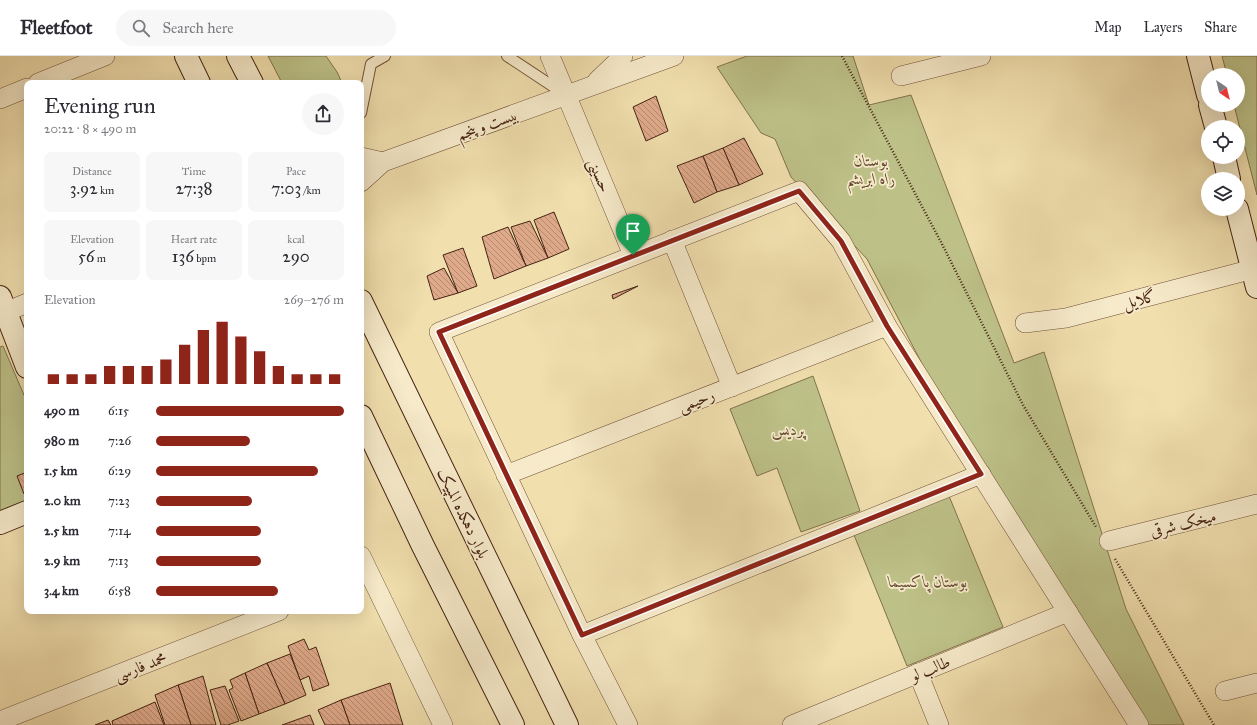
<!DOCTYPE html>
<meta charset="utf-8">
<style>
:root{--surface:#fff;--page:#f7f7f7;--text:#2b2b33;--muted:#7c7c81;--line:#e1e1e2;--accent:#8f2418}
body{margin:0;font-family:"IM FELL Great Primer",Amiri,serif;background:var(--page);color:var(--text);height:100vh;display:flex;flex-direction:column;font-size:15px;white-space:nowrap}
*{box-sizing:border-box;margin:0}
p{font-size:13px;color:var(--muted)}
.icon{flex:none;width:22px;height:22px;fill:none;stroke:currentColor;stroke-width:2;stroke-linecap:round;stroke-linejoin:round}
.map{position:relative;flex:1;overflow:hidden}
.details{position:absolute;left:24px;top:24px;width:340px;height:534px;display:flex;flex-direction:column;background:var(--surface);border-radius:8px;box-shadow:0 4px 16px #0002}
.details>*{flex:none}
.needle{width:26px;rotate:145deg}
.controls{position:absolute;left:1201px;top:12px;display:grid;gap:8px}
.controls a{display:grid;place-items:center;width:44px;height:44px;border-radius:50%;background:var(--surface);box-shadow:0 4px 16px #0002;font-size:20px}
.pin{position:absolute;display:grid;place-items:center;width:34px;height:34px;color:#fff;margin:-41px -17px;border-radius:50% 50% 50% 0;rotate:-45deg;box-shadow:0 0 4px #0007}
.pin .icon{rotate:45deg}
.round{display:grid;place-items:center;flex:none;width:42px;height:42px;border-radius:21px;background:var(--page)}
.head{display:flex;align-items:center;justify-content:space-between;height:68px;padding:0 20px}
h1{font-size:22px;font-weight:600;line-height:30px}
.figures{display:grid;grid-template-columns:repeat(3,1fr);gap:6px;height:68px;padding:4px 20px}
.figures div{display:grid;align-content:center;border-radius:8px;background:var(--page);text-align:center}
.figures b{font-size:17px;font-weight:600}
.figures small{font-size:11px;font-weight:400}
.figures p{font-size:11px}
.chart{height:112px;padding:8px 20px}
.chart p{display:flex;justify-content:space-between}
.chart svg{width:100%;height:72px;margin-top:4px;stroke:var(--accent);stroke-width:6}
ul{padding:0 20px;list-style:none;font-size:13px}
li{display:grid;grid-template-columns:64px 48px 1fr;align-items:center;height:30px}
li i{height:10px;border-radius:5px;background:var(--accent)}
header{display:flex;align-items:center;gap:24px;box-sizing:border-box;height:56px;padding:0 20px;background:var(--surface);border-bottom:1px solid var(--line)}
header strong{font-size:19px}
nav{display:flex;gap:22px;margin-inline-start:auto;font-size:14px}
.search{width:280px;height:36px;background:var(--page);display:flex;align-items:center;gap:10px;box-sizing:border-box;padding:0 14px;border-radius:22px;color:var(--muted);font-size:15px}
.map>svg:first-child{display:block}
</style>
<header>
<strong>Fleetfoot</strong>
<div class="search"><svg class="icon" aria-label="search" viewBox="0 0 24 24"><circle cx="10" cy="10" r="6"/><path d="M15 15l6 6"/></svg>Search here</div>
<nav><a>Map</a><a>Layers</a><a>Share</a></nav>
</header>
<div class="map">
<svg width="1257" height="669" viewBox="0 0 1257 669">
<defs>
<pattern id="building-back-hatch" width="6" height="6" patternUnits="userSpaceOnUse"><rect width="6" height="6" fill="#dfaa8b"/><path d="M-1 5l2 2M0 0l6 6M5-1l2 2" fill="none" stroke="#b78a70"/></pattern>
</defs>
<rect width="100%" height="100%" fill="#f1dfae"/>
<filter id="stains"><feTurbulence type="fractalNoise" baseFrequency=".005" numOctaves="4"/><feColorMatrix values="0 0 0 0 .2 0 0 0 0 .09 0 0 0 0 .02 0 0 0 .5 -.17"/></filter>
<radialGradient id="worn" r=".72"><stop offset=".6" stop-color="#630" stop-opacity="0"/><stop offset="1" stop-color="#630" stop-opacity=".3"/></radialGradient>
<!-- green -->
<g fill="#bdc188" stroke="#82724e">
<polygon points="268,0 326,0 337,16 342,27 282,27"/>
<polygon points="747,0 853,0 869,49 911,39 1014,307 1044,296 1126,553 1184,669 1149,669 1100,597 959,378 867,203 791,121 775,83 761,77 717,11"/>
<polygon points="1222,0 1257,0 1257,139 1234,49 1238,49 1238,19 1227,19"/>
<polygon points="3,290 27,346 27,445 0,456 0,291"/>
<polygon points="813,320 860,455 801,476 777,412 757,420 730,353"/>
<polygon points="949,440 1003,571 907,610 854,479"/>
</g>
<!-- building -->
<g fill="url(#building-back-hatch)" stroke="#462313">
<polygon points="656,40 668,75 646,85 633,51"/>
<polygon points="744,82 763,118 739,129 723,92"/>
<polygon points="723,92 739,129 717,136 703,100"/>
<polygon points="703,100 717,136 694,147 677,110"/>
<polygon points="554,156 569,193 548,202 534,164"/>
<polygon points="530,165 548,202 526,210 511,171"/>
<polygon points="508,171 526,210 494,223 482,181"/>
<polygon points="463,192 477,230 458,237 443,199"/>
<polygon points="444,212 458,237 434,244 427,220"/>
<polygon points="638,230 613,243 612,239"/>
<polygon points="27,416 27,436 24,438 17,420"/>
<polygon points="304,583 309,594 316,591 329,629 313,635 309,620 300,624 288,590"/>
<polygon points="290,598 306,639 285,648 267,607"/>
<polygon points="267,607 285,648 259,658 245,617"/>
<polygon points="245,617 259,658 241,665 229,634 233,632 230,624"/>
<polygon points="203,620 216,669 191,669 178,629"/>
<polygon points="390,627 403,669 350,669 341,644"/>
<polygon points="178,629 191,669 165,669 155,639"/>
<polygon points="225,630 239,665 228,669 221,669 210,634"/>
<polygon points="341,644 350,669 325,669 318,654"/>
<polygon points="155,646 164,669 113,669 112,665"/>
<polygon points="310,659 314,669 282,669"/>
<polygon points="108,664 111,669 95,669"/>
</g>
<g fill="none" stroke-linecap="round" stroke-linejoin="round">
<defs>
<g id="lane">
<polyline points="507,0 563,37"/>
<polyline points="361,57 371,8 385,0"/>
</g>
<g id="street">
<polyline points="550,0 633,199"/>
<polyline points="901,20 981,0"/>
<polyline points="597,25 623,0"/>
<polyline points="38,27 105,0"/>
<polyline points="0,43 27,32"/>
<polyline points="361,101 383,106"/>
<polyline points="361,126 383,106 674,0"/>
<polyline points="672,184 732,331"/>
<polyline points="6,256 27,247"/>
<polyline points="1025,267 1066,262 1253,213"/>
<polyline points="506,419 887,270"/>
<polyline points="1109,485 1257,448"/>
<polyline points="361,500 443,669"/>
<polyline points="582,579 981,418"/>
<polyline points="918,617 939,669"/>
<polyline points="1225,635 1257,627"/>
<polyline points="0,665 279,555"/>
<polyline points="628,669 582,579 439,276 799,135 841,185 887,270 1139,669"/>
<polyline points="792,669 1068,556"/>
</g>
<g id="secondary">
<polyline points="186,0 199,27"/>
<polyline points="238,0 252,27"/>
<polyline points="1198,0 1208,39"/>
<polyline points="1210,49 1216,71"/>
<polyline points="1224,101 1229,123"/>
<polyline points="1237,153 1257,231"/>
<polyline points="0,241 27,311"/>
<polyline points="361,245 567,669"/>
<polyline points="361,360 423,490 513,669"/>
<polyline points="0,467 27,456"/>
</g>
</defs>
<!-- lane casing -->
<use href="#lane" stroke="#71523a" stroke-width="12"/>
<!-- street casing -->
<use href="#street" stroke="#71523a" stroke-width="20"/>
<!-- secondary casing -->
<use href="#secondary" stroke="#462313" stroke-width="24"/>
<!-- path -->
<g stroke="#462313" stroke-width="2.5" stroke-dasharray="1 2" stroke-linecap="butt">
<polyline points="842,0 942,188 1023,349 1096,471"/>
<polyline points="1115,503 1214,669"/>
</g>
<!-- lane -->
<use href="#lane" stroke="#f6eaca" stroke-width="10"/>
<!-- street -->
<use href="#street" stroke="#f6eaca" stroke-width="19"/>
<!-- secondary -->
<use href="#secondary" stroke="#f6eaca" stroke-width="22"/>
</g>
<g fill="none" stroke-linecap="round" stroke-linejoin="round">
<defs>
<polygon id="route" points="799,135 841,185 887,270 981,418 582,579 439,276"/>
</defs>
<!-- route casing -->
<use href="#route" stroke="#fff" stroke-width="8"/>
<!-- route -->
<use href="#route" stroke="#8f2418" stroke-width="5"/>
</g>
<g text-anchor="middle" stroke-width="3.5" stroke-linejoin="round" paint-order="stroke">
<!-- street labels -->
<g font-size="16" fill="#462313" stroke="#f6eaca">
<text transform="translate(487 68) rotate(-20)" y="6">بیست و پنجم</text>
<text transform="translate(600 119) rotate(67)" y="6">حسینی</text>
<text transform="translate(1139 243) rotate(-15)" y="6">گلایل</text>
<text transform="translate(696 344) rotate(-21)" y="6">رحیمی</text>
<text transform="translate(464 457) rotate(64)" y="6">بلوار دهکده المپیک</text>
<text transform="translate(1183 467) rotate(-14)" y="6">میخک شرقی</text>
<text transform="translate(140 610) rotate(-21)" y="6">محمد فارسی</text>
<text transform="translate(930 612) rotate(-22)" y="6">طالب لو</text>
</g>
<!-- park labels -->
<g font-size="16" font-style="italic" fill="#644a30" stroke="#f6eaca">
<text x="871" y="110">بوستان<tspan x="871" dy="18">راه ابریشم</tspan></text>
<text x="788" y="379">پردیس</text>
<text x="928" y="531">بوستان پاکسیما</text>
</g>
</g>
<rect width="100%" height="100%" filter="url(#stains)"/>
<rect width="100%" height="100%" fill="url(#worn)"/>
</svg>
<div class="controls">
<a><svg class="needle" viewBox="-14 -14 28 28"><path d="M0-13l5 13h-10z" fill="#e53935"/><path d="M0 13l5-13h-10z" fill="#7c7c81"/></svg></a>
<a><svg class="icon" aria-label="locate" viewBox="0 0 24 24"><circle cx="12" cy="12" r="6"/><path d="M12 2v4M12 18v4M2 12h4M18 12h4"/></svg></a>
<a><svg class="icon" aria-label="layers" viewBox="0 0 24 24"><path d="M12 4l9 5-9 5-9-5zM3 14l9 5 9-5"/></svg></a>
</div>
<div class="pin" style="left:633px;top:199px;background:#1e9e55"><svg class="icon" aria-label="arrive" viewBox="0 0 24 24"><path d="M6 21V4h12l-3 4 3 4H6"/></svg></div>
<section class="details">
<div class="head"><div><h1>Evening run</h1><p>20:22 · 8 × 490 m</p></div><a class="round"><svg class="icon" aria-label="share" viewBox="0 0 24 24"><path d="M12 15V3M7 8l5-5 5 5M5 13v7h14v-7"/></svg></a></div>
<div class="figures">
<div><p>Distance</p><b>3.92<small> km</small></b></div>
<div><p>Time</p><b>27:38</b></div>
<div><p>Pace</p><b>7:03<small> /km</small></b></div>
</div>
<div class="figures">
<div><p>Elevation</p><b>56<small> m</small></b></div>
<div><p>Heart rate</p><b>136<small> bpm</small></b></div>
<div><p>kcal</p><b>290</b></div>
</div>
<div class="chart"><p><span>Elevation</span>269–276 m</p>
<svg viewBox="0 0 160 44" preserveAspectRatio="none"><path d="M5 44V38M15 44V38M25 44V38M35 44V33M45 44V33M55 44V33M65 44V29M75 44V20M85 44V11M95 44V6M105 44V15M115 44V24M125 44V33M135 44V38M145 44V38M155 44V38"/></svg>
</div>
<ul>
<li><b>490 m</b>6:15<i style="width:100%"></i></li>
<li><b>980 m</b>7:26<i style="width:50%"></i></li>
<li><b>1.5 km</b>6:29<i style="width:86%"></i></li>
<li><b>2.0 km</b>7:23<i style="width:51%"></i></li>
<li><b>2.5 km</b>7:14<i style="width:56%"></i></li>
<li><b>2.9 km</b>7:13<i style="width:56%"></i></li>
<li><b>3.4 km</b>6:58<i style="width:65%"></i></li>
</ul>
</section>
</div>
